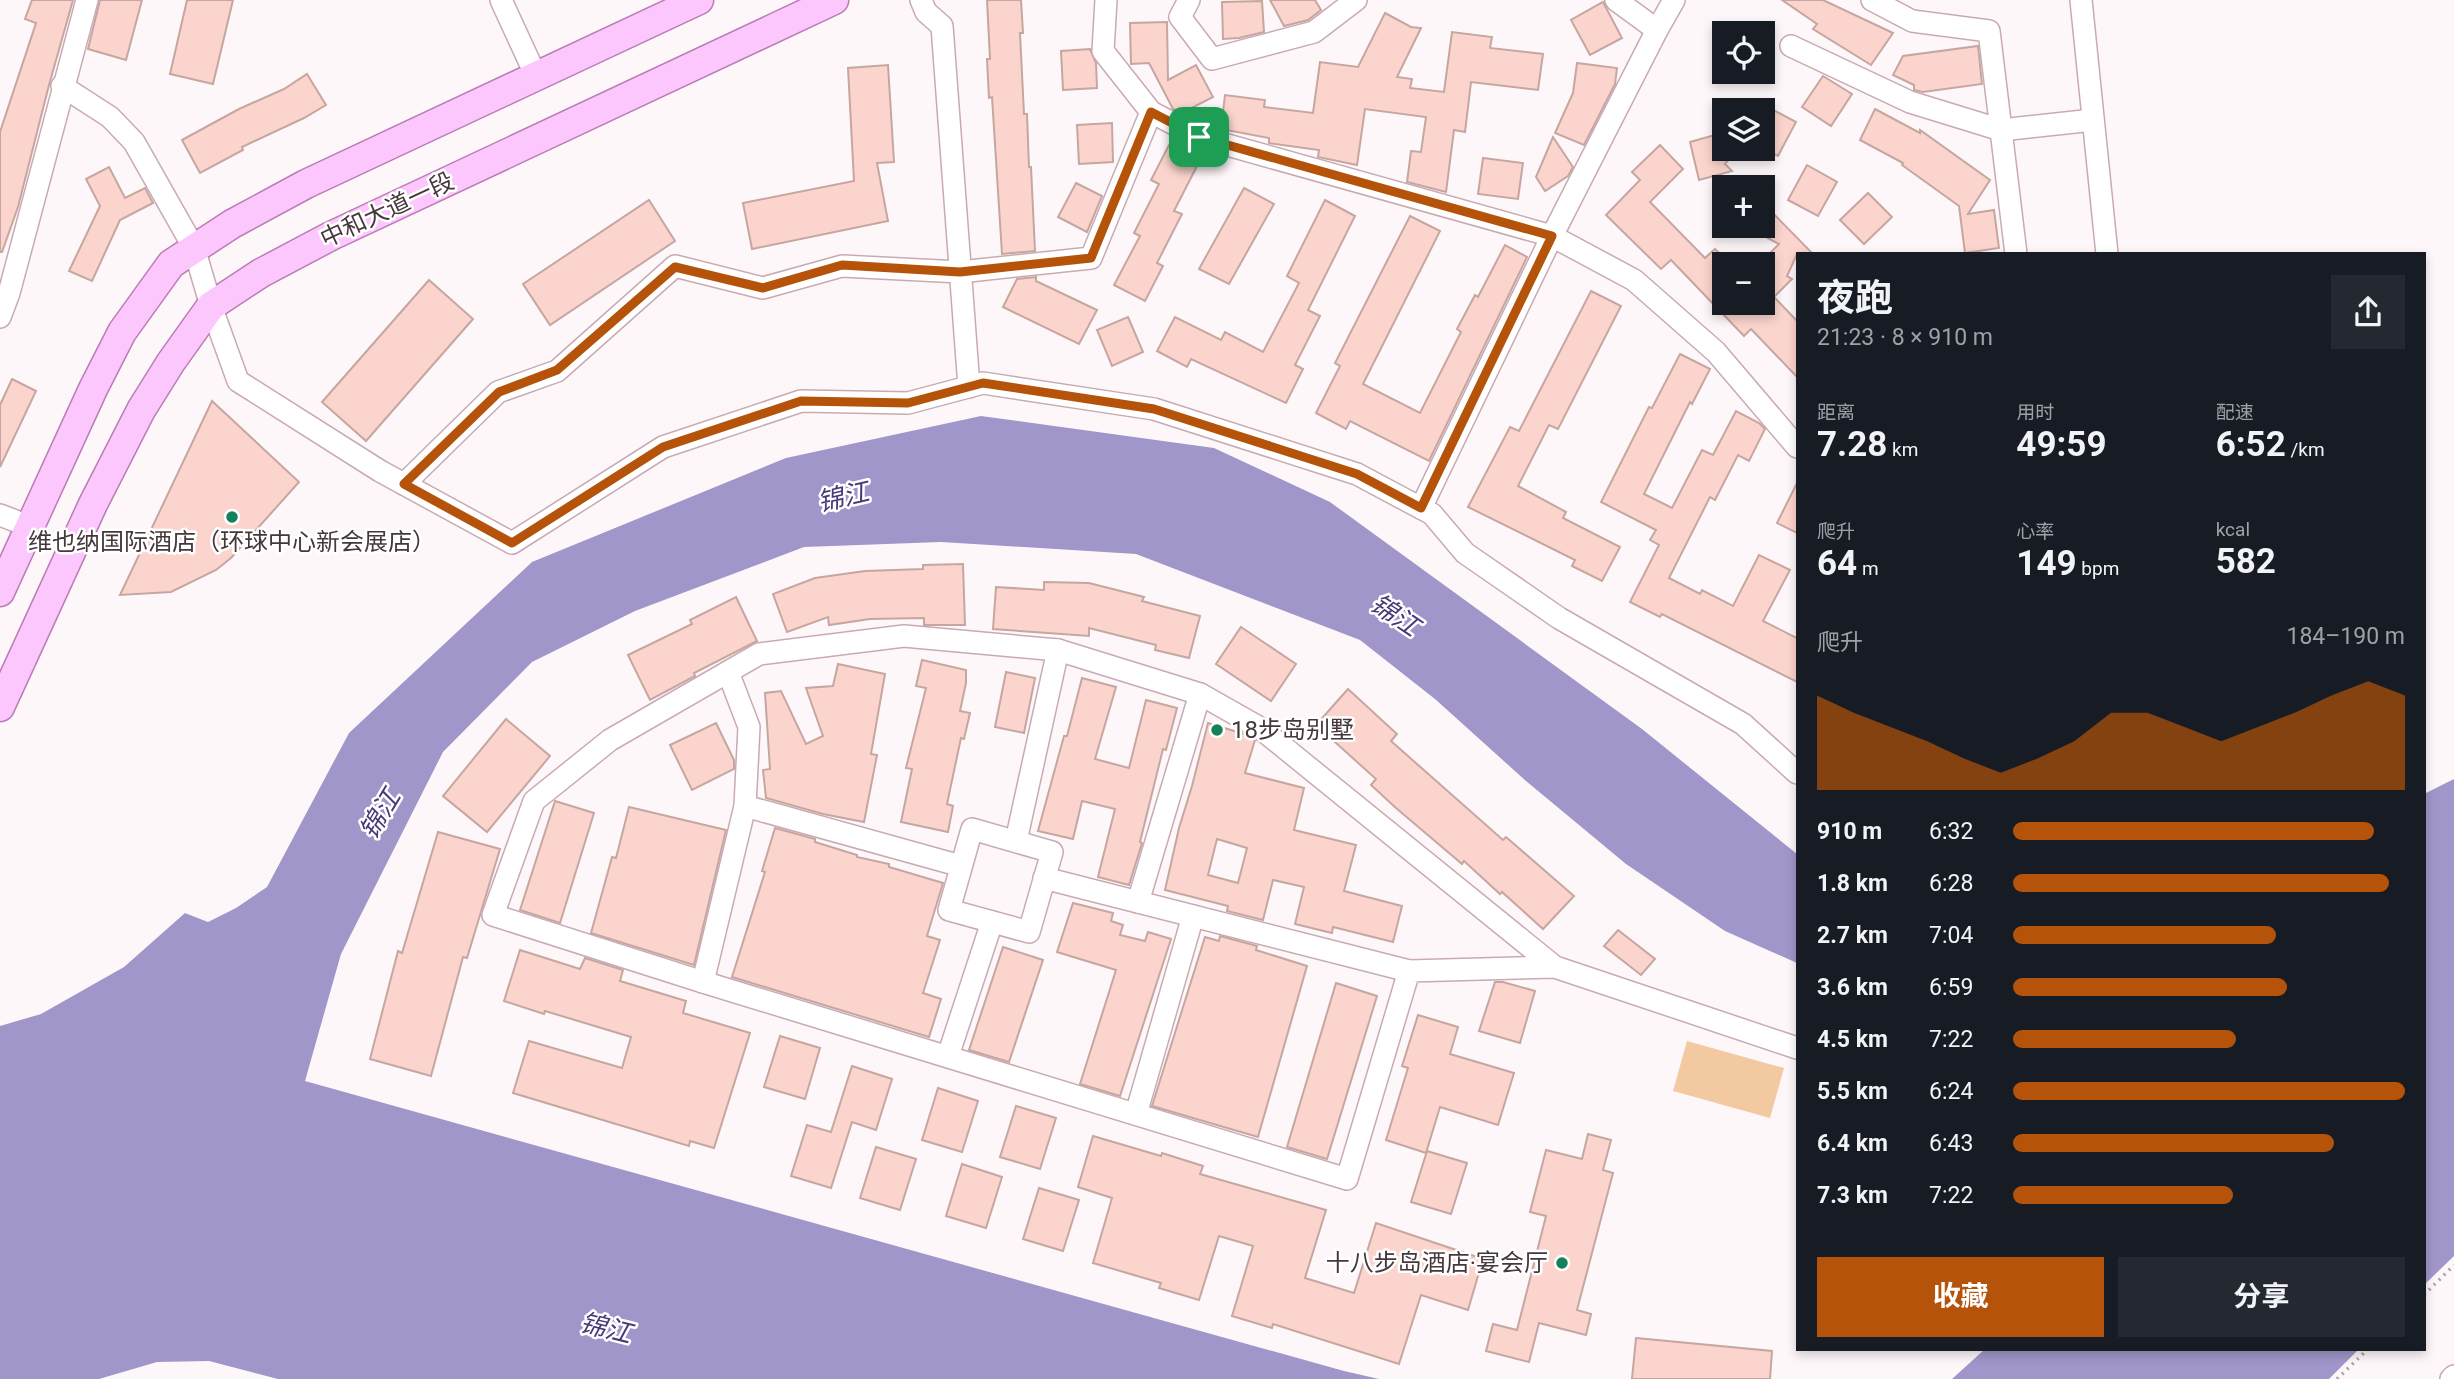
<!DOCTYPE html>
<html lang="zh">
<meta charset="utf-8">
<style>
:root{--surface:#171b24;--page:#242831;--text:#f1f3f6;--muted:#9ea1a6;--accent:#b45309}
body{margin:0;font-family:Roboto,"Noto Sans SC",sans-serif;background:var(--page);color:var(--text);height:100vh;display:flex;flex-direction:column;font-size:26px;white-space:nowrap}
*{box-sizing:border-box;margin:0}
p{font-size:23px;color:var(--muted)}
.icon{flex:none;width:38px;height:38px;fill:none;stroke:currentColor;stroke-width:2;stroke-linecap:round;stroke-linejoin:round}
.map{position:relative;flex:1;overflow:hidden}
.side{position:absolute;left:1796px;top:252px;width:630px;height:1099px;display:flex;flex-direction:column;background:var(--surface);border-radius:0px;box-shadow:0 4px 10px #0003}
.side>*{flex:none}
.buttons{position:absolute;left:1712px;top:21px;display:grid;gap:14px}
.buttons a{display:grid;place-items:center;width:63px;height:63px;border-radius:0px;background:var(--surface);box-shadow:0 4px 10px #0003;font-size:35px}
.pin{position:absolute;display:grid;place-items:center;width:60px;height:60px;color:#fff;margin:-30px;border-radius:14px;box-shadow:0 4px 10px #0006}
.round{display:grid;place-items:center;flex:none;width:74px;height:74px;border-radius:0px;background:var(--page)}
.head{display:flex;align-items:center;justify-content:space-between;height:119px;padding:0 21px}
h1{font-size:38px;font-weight:700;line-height:52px}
.stats{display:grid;grid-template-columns:repeat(3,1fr);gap:10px;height:119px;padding:7px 21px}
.stats div{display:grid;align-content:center}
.stats b{font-size:35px;font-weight:700}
.stats small{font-size:19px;font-weight:400}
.stats p{font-size:19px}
.chart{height:196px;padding:14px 21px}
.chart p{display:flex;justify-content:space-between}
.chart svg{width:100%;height:126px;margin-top:7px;fill:var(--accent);opacity:.7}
.primary-button{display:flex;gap:14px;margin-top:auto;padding:14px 21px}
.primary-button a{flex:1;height:80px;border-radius:0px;background:var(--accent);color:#fff;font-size:28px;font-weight:700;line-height:80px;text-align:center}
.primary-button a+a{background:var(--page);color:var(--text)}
ul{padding:0 21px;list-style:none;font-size:23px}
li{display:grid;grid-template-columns:112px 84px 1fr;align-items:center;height:52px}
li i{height:18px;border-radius:9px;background:var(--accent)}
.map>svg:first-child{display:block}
</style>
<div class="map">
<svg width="2454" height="1379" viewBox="0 0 2454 1379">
<rect width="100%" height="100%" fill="#fef7f9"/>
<!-- green -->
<polygon fill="#f3c9a2" points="1687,1041 1784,1068 1770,1118 1673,1091"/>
<!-- water -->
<g fill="#a196c9">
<polygon points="981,416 1214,448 1330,502 1642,729 1797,854 1797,963 1725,931 1626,864 1526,781 1435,699 1360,640 1136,554 941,542 804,547 635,611 532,662 443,752 341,954 305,1081 1344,1371 1379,1379 278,1379 209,1361 157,1362 99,1379 0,1379 0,1026 41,1014 124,967 185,913 208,922 236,908 267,887 349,733 532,562 786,458"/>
<polygon points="2454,779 2454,1256 2424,1285 2424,794"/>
<polygon points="1985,1349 2359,1349 2329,1379 1952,1379"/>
</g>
<!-- building -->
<g fill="#fbd5cd" stroke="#c6a6a0" stroke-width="2" fill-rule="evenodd">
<polygon points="32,0 73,0 49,85 18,207 2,252 0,252 0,132 36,23 25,19"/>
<polygon points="100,0 142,0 126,60 88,49"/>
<polygon points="187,0 233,0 213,84 170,74"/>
<polygon points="987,0 1021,0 1023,33 1020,33 1024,114 1027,114 1029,167 1031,167 1035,251 1002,254 992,97 989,98 987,59 990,59"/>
<polygon points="1270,0 1315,0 1321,10 1308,20 1284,26"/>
<polygon points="1782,0 1823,0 1893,33 1871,65 1813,29 1817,24"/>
<polygon points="1262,1 1264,32 1239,38 1223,39 1222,2"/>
<polygon points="1603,2 1622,38 1590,55 1571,20"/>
<polygon points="1385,13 1411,27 1421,28 1397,77 1412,79 1410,88 1444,92 1452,32 1492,37 1490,48 1543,54 1538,90 1471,82 1465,132 1454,130 1446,192 1407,182 1411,151 1421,152 1426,117 1365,109 1357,165 1318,157 1319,150 1269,143 1269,138 1221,129 1225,95 1265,100 1264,107 1313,113 1320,62 1358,67"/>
<polygon points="1167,22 1168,80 1196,65 1213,97 1182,113 1173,109 1149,63 1131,64 1130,23"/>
<polygon points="1978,46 1982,84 1923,92 1914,90 1914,85 1893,75 1903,56"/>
<polygon points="1090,49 1096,63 1097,88 1063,90 1061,51"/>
<polygon points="1577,63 1617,68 1615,84 1584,145 1555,133 1573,93"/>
<polygon points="888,65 894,162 877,163 888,221 752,249 743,203 854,181 848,68"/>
<polygon points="307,74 326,105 304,118 242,147 243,150 200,173 182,140 239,109 284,89"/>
<polygon points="1823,76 1852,94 1831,126 1802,107"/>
<polygon points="1762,104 1796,122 1778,156 1762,148"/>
<polygon points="1875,109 1920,133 1920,130 1990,180 1968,214 1994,210 1999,248 1965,253 1959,206 1902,165 1903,163 1860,140"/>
<polygon points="1112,123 1113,162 1079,164 1077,125"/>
<polygon points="1722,133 1724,149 1726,149 1729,159 1725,164 1732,171 1699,180 1690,142"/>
<polygon points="1553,137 1573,167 1568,176 1545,191 1536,177"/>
<polygon points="1169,145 1197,160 1197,166 1174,211 1182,214 1157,263 1163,266 1145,301 1114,285 1140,236 1134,233 1159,184 1151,180"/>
<polygon points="1660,145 1683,169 1650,202 1705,258 1715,249 1724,258 1724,303 1762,303 1762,261 1779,244 1762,235 1762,202 1813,254 1797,254 1787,276 1792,279 1774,297 1797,321 1797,377 1751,329 1744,336 1671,260 1661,269 1606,215 1640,180 1632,172"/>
<polygon points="1483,158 1523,163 1518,199 1478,194"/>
<polygon points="1807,165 1837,182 1818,216 1788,200"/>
<polygon points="109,167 125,198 145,188 153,203 120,220 92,281 69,271 100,206 86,179"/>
<polygon points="1076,183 1102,196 1087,232 1058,217"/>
<polygon points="1244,188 1274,204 1229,284 1199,269"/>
<polygon points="1868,193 1892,217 1864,244 1840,220"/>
<polygon points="649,200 675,241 550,325 523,284"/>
<polygon points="1325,200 1355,216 1308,310 1320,316 1295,365 1303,369 1286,403 1191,359 1187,367 1157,351 1175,317 1221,340 1225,332 1263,352 1299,283 1287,276"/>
<polygon points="1410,216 1440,231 1363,384 1420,413 1461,332 1457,329 1475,295 1478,297 1505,245 1527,257 1429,461 1350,421 1346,429 1316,413 1340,366 1335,363"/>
<polygon points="1036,277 1036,281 1097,310 1079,344 1003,307 1017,279"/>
<polygon points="429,280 473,319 366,441 322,402"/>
<polygon points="1591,291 1621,306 1558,429 1549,425 1518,486 1566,512 1563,518 1620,547 1602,581 1572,566 1575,560 1468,507 1510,427 1519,431"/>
<polygon points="1128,317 1143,352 1112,366 1097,330"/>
<polygon points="1680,354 1710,369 1692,404 1690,402 1644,494 1672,508 1702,450 1713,455 1736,411 1759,423 1765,429 1749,461 1738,455 1715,500 1710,497 1669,578 1700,594 1702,590 1733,606 1759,555 1790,570 1763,621 1797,638 1797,682 1662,614 1660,617 1630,602 1659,545 1650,540 1656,530 1601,502 1649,407 1652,408"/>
<polygon points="12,379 36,391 0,467 0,405"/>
<polygon points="212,401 299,482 231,558 216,570 171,592 120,595"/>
<polygon points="1797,483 1797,533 1777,523"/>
<polygon points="963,564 965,625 924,625 924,618 870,619 829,625 828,617 787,632 773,594 815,578 865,571 923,569 923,565"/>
<polygon points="1044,582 1089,583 1144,597 1142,601 1200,616 1189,658 1155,650 1156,645 1089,628 1089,636 993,629 996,587 1044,590"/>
<polygon points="736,597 757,641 694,673 695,676 650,700 628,655 692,624 690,620"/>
<polygon points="1241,627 1296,664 1271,701 1216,664"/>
<polygon points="922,660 966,670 966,683 960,711 970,713 964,739 961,738 947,804 953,806 948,832 901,822 912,769 906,768 926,688 916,686"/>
<polygon points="838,664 885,674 871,754 877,755 864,822 823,814 766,798 763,770 770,769 765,693 781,691 806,744 823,736 806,688 833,686"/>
<polygon points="1006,672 1035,678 1024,733 995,727"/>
<polygon points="1082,678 1116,687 1095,759 1129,768 1146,700 1177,708 1166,750 1163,749 1140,842 1142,843 1129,885 1098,877 1115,809 1082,801 1073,839 1038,831 1064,736 1067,736"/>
<polygon points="1348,689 1397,734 1391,741 1503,840 1506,837 1574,896 1543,929 1502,892 1500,894 1464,861 1462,864 1396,808 1371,785 1376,779 1316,725"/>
<polygon points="506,719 550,756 487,832 443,796"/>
<polygon points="716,723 734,760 734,769 692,790 670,745"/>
<path d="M 1208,723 L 1244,734 L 1255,740 L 1245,773 L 1304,788 L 1294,830 L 1356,845 L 1344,891 L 1402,906 L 1393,942 L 1333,927 L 1332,933 L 1295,924 L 1304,887 L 1273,880 L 1263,920 L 1227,911 L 1228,906 L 1165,890 L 1179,828 L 1192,786 ZM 1217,839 L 1247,848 L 1238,883 L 1208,875 Z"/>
<polygon points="555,801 594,813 560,923 520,910"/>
<polygon points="629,807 726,830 694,965 591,933 612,857 616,858"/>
<polygon points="775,828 815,839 815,842 857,855 857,857 889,864 889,867 943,883 927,936 940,940 923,993 941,999 929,1037 732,977 765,872 762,871"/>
<polygon points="438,832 500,849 467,958 463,957 431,1076 370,1059 398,951 402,953"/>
<polygon points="1073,903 1113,913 1111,921 1123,925 1120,935 1145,941 1148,932 1171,939 1120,1096 1080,1084 1116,970 1057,952"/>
<polygon points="1618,930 1655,959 1641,975 1604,946"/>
<polygon points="1220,936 1257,946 1256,950 1307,966 1258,1137 1152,1106 1205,937 1219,941"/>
<polygon points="1003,947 1043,960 1009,1062 969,1050"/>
<polygon points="520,950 580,969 585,958 623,970 620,981 686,1001 683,1013 750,1033 714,1148 690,1141 689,1146 513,1093 529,1041 622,1068 631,1037 545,1011 544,1014 504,1001"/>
<polygon points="1495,982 1503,982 1535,991 1520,1043 1479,1031"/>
<polygon points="1336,983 1377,996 1327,1159 1287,1147"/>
<polygon points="1418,1015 1458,1027 1450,1054 1514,1073 1498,1125 1440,1107 1426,1153 1386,1140 1408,1068 1402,1066"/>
<polygon points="780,1036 820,1048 805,1099 764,1087"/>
<polygon points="852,1066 892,1079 876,1130 852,1122 831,1188 791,1176 807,1125 831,1132"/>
<polygon points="938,1088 978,1101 962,1152 922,1140"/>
<polygon points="1016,1106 1056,1118 1040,1169 1000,1157"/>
<polygon points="1588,1134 1611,1140 1603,1170 1613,1173 1577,1310 1591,1314 1586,1335 1539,1323 1529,1362 1486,1351 1493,1324 1517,1330 1546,1216 1530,1212 1546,1150 1582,1159"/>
<polygon points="1093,1136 1161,1156 1162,1153 1203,1166 1200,1174 1326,1210 1305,1278 1354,1293 1376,1223 1483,1259 1468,1310 1421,1295 1399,1364 1273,1324 1272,1328 1232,1316 1253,1246 1219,1236 1199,1300 1159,1288 1161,1283 1093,1263 1112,1198 1078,1187"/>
<polygon points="876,1147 916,1159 900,1210 860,1198"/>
<polygon points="1427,1151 1467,1163 1451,1214 1411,1202"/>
<polygon points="962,1164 1002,1177 986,1228 946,1216"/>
<polygon points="1039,1188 1079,1200 1063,1251 1023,1239"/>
<polygon points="1636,1338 1772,1351 1770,1379 1632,1379"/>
</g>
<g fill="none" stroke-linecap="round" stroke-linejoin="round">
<defs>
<g id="minor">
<polyline points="501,0 536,76"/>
<polyline points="921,0 926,12 942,26 969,387"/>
<polyline points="1189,0 1180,17 1212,59 1314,32 1356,0"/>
<polyline points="1616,0 1657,30"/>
<polyline points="1872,0 1912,21 1989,31 2016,254"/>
<polyline points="2081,0 2107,254"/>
<polyline points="1791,46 1910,102 2001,130 2093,120"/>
<polyline points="62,86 110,117 134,142 194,248 211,306 238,381 380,471 512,543 663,447 801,401 908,403 983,383 1154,409 1357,474 1432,514 1465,553 1559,618 1743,724 1797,773"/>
<polyline points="1151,112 1199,137 1552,236 1634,280 1716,352 1797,447"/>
<polyline points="0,317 9,293 87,0"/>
<polyline points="404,484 498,392 557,371 675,266 763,288 842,266 960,272 1091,258 1151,112 1103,51 1106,0"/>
<polyline points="1421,508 1552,236 1657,30 1674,0"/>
<polyline points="0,515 31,527"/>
<polyline points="728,672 749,727 745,806 961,866"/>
<polygon points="972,829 1052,852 1029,932 949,910"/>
<polyline points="1016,841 1058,650"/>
<polyline points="1044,878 1409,971"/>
<polyline points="1138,902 1200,694"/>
<polyline points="1555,967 1260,728 1200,694 1058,650 904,636 759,654 610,740 534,801 493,915 703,982 1347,1179 1409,971 1555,967 1797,1048"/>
<polyline points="703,982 745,806"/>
<polyline points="948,1056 992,922"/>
<polyline points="1136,1114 1193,916"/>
<polyline points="2451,1379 2454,1376"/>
</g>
<g id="major">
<polyline points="0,592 93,389 122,332 171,264 232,224 306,184 699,0"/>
<polyline points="0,707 93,504 141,410 171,362 211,306 261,273 331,236 834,0"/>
</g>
</defs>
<!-- minor casing -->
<use href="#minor" stroke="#c9aab3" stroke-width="24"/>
<!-- major casing -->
<use href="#major" stroke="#ba7cb7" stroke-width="31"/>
<!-- path -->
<g stroke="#aca2a5" stroke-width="3.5" stroke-dasharray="2 5" stroke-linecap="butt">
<polyline points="2424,1295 2454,1265"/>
<polyline points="2337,1379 2368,1349"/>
</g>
<!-- minor -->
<use href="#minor" stroke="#fff" stroke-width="21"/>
<!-- major -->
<use href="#major" stroke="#fbc7fc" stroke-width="28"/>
</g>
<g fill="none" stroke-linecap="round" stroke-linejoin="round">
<defs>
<polygon id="route" points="1151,112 1199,137 1552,236 1421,508 1357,474 1154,409 983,383 908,403 801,401 663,447 512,543 404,484 499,392 557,370 675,267 763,288 842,265 960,272 1091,258"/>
</defs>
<!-- route casing -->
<use href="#route" stroke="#fff" stroke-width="14"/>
<!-- route -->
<use href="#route" stroke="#b45309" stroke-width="9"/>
</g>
<!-- markers -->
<g fill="#16805b" stroke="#fff" stroke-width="2.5">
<circle cx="232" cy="517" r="7"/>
<circle cx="1217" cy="730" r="7"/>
<circle cx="1562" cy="1263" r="7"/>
</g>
<g text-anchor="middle" stroke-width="5" stroke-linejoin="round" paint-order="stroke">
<!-- street labels -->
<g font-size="24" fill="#45383b" stroke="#fff">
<text transform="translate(387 210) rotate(-25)" y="8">中和大道一段</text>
</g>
<!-- poi labels -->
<g font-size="24" fill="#45383b" stroke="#fff">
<text x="232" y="550">维也纳国际酒店（环球中心新会展店）</text>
<text x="1231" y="738" text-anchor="start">18步岛别墅</text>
<text x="1548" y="1271" text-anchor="end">十八步岛酒店·宴会厅</text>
</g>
<!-- water labels -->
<g font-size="26" font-style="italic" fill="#493877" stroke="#fff">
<text transform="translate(843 497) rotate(-13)" y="9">锦江</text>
<text transform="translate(1395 615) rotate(34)" y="9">锦江</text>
<text transform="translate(380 814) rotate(-59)" y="9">锦江</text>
<text transform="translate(606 1328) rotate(14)" y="9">锦江</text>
</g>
</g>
</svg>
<div class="buttons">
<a><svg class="icon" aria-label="locate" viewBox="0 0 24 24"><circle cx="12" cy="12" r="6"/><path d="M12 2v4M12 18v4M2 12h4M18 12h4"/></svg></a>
<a><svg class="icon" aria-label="layers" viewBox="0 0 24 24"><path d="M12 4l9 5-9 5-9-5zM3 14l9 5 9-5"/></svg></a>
<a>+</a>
<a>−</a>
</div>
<div class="pin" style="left:1199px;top:137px;background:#1e9e55"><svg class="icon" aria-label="arrive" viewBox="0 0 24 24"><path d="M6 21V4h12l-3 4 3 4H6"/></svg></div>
<section class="side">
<div class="head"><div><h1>夜跑</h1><p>21:23 · 8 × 910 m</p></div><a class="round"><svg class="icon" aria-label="share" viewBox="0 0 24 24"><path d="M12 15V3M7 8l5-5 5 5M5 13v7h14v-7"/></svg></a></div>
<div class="stats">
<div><p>距离</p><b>7.28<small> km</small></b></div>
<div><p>用时</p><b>49:59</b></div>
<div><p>配速</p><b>6:52<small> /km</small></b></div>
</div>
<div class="stats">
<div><p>爬升</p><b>64<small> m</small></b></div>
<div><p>心率</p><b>149<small> bpm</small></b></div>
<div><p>kcal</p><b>582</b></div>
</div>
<div class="chart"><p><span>爬升</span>184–190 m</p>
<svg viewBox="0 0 160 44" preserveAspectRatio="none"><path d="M0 44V11L10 17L20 22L30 27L40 33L50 38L60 33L70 27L80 17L90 17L100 22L110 27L120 22L130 17L140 11L150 6L160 11V44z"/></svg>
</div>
<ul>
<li><b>910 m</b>6:32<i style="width:92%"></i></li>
<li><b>1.8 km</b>6:28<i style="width:96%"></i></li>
<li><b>2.7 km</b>7:04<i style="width:67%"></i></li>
<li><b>3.6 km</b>6:59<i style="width:70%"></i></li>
<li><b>4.5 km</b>7:22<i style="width:57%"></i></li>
<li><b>5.5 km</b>6:24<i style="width:100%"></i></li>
<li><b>6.4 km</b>6:43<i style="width:82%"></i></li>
<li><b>7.3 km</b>7:22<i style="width:56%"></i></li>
</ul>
<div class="primary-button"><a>收藏</a><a>分享</a></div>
</section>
</div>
